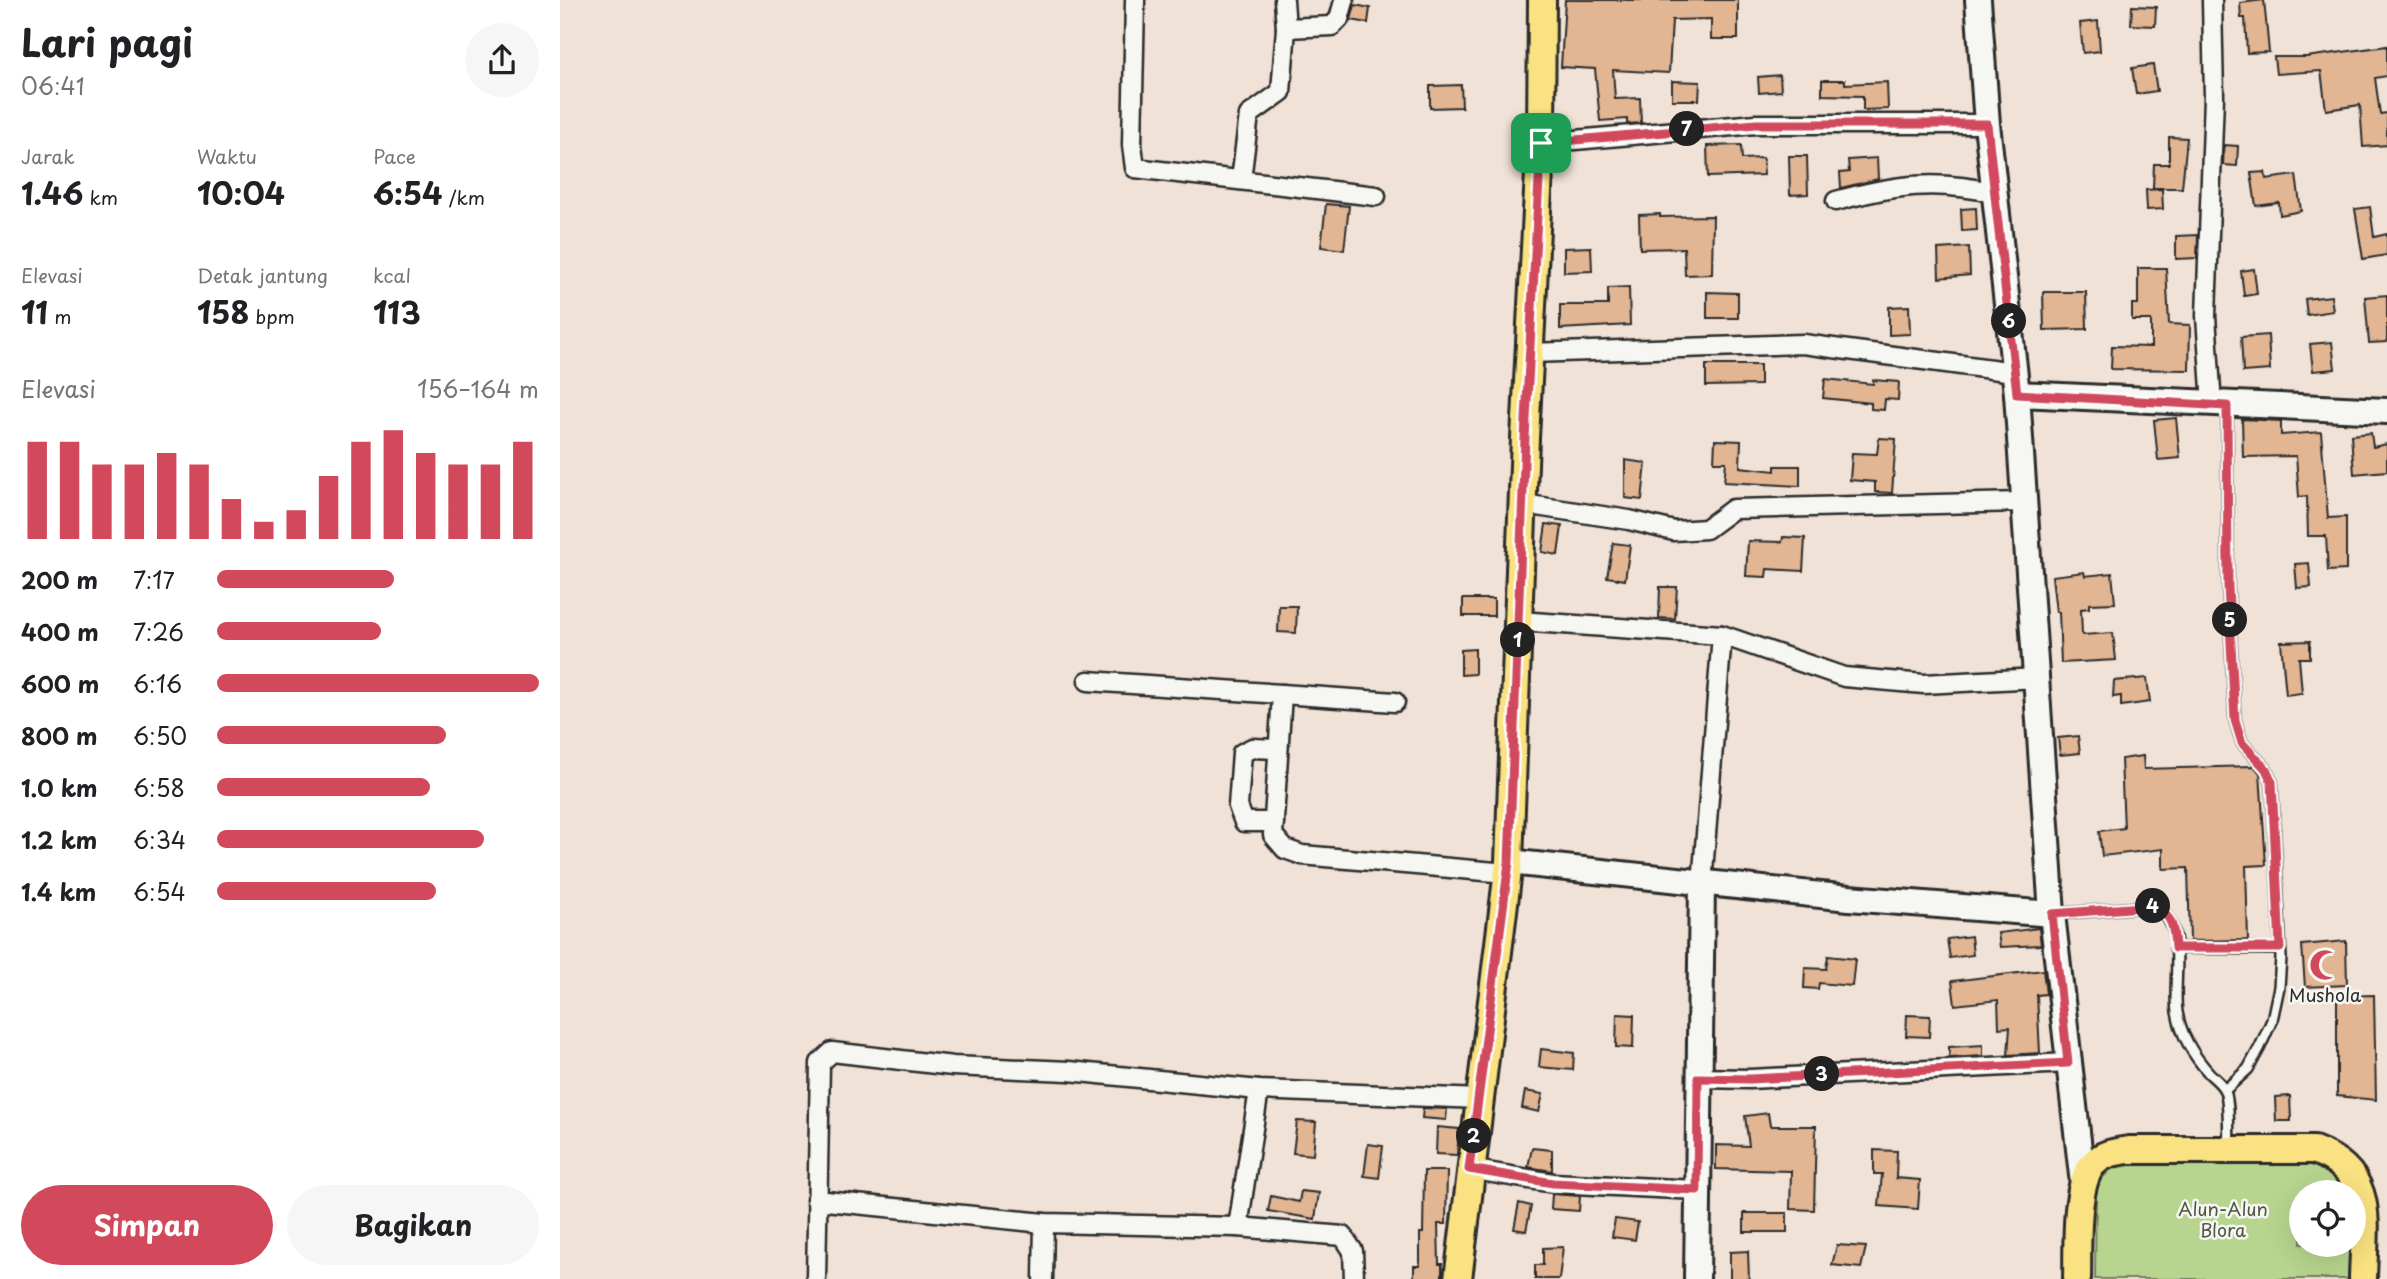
<!DOCTYPE html>
<html lang="id">
<meta charset="utf-8">
<style>
:root{--surface:#fff;--page:#f6f6f6;--text:#202124;--muted:#757577;--accent:#d1495b}
body{margin:0;font-family:"Playpen Sans",sans-serif;background:var(--page);color:var(--text);height:100vh;display:flex;flex-direction:column;font-size:26px;white-space:nowrap}
*{box-sizing:border-box;margin:0}
p{font-size:23px;color:var(--muted)}
.icon{flex:none;width:38px;height:38px;fill:none;stroke:currentColor;stroke-width:2;stroke-linecap:round;stroke-linejoin:round}
.map{position:relative;flex:1;overflow:hidden}
.drawer{display:flex;flex-direction:column;background:var(--surface);width:560px}
.drawer>*{flex:none}
.buttons{position:absolute;left:1729px;top:1180px;display:grid;gap:14px}
.buttons a{display:grid;place-items:center;width:77px;height:77px;border-radius:50%;background:var(--surface);box-shadow:0 7px 28px #0002;font-size:35px}
.pin{position:absolute;display:grid;place-items:center;width:60px;height:60px;color:#fff;margin:-30px;border-radius:14px;box-shadow:0 4px 10px #0006}
.km{position:absolute;width:35px;height:35px;margin:-18px;border-radius:50%;background:#222;color:#fff;font-size:19px;line-height:35px;text-align:center}
.round{display:grid;place-items:center;flex:none;width:74px;height:74px;border-radius:37px;background:var(--page)}
.summary{display:flex;align-items:center;justify-content:space-between;height:119px;padding:0 21px}
h1{font-size:38px;font-weight:700;line-height:52px}
.figures{display:grid;grid-template-columns:repeat(3,1fr);gap:10px;height:119px;padding:7px 21px}
.figures div{display:grid;align-content:center}
.figures b{font-size:30px;font-weight:700}
.figures small{font-size:19px;font-weight:400}
.figures p{font-size:19px}
.chart{height:196px;padding:14px 21px}
.chart p{display:flex;justify-content:space-between}
.chart svg{width:100%;height:126px;margin-top:7px;stroke:var(--accent);stroke-width:6}
.button{display:flex;gap:14px;margin-top:auto;padding:14px 21px}
.button a{flex:1;height:80px;border-radius:42px;background:var(--accent);color:#fff;font-size:28px;font-weight:700;line-height:80px;text-align:center}
.button a+a{background:var(--page);color:var(--text)}
ul{padding:0 21px;list-style:none;font-size:23px}
li{display:grid;grid-template-columns:112px 84px 1fr;align-items:center;height:52px}
li i{height:18px;border-radius:9px;background:var(--accent)}
main{display:flex;flex:1;min-height:0}
.map>svg:first-child{display:block}
</style>
<main>
<section class="drawer">
<div class="summary"><div><h1>Lari pagi</h1><p>06:41</p></div><a class="round"><svg class="icon" aria-label="share" viewBox="0 0 24 24"><path d="M12 15V3M7 8l5-5 5 5M5 13v7h14v-7"/></svg></a></div>
<div class="figures">
<div><p>Jarak</p><b>1.46<small> km</small></b></div>
<div><p>Waktu</p><b>10:04</b></div>
<div><p>Pace</p><b>6:54<small> /km</small></b></div>
</div>
<div class="figures">
<div><p>Elevasi</p><b>11<small> m</small></b></div>
<div><p>Detak jantung</p><b>158<small> bpm</small></b></div>
<div><p>kcal</p><b>113</b></div>
</div>
<div class="chart"><p><span>Elevasi</span>156–164 m</p>
<svg viewBox="0 0 160 44" preserveAspectRatio="none"><path d="M5 44V10M15 44V10M25 44V18M35 44V18M45 44V14M55 44V18M65 44V30M75 44V38M85 44V34M95 44V22M105 44V10M115 44V6M125 44V14M135 44V18M145 44V18M155 44V10"/></svg>
</div>
<ul>
<li><b>200 m</b>7:17<i style="width:55%"></i></li>
<li><b>400 m</b>7:26<i style="width:51%"></i></li>
<li><b>600 m</b>6:16<i style="width:100%"></i></li>
<li><b>800 m</b>6:50<i style="width:71%"></i></li>
<li><b>1.0 km</b>6:58<i style="width:66%"></i></li>
<li><b>1.2 km</b>6:34<i style="width:83%"></i></li>
<li><b>1.4 km</b>6:54<i style="width:68%"></i></li>
</ul>
<div class="button"><a>Simpan</a><a>Bagikan</a></div>
</section>
<div class="map">
<svg width="1827" height="1279" viewBox="0 0 1827 1279">
<rect width="100%" height="100%" fill="#f0e2d6"/>
<filter id="ink" filterUnits="userSpaceOnUse"><feTurbulence type="fractalNoise" baseFrequency=".0143" numOctaves="2"/><feDisplacementMap in="SourceGraphic" scale="14" xChannelSelector="R" yChannelSelector="G"/><feConvolveMatrix kernelMatrix="1 2 1 2 8 2 1 2 1" color-interpolation-filters="sRGB"/></filter>
<g filter="url(#ink)">
<!-- green -->
<polygon fill="#b7d58e" stroke="#71805c" stroke-width="2" points="1557,1162 1761,1164 1780,1174 1789,1192 1741,1192 1741,1244 1790,1244 1791,1279 1535,1279 1536,1185"/>
<!-- building -->
<g fill="#e2b593" stroke="#2b2b2b" stroke-width="2">
<polygon points="1005,0 1178,0 1178,39 1151,39 1151,19 1112,20 1109,73 1053,70 1055,99 1080,98 1081,123 1067,124 1067,119 1040,121 1035,69 1001,67"/>
<polygon points="1704,0 1709,52 1687,53 1685,18 1681,18 1680,3"/>
<polygon points="795,5 810,8 808,23 791,20"/>
<polygon points="1572,6 1596,7 1595,26 1571,25"/>
<polygon points="1538,21 1540,51 1523,53 1520,23"/>
<polygon points="1827,46 1827,76 1815,78 1820,114 1827,113 1827,145 1803,147 1800,105 1766,110 1761,71 1716,74 1714,57 1746,57"/>
<polygon points="1593,65 1597,91 1576,94 1572,68"/>
<polygon points="1220,75 1221,91 1199,93 1198,77"/>
<polygon points="1262,80 1285,80 1285,84 1327,82 1328,109 1303,110 1303,96 1262,95"/>
<polygon points="1112,81 1140,82 1139,100 1112,100"/>
<polygon points="901,85 902,107 870,108 870,86"/>
<polygon points="1609,137 1627,138 1622,188 1593,188 1594,164 1609,164"/>
<polygon points="1181,145 1182,159 1203,158 1204,175 1148,177 1147,146"/>
<polygon points="1664,145 1678,146 1677,166 1663,165"/>
<polygon points="1229,156 1247,156 1248,194 1230,195"/>
<polygon points="1317,158 1318,179 1281,188 1280,173 1289,172 1288,160"/>
<polygon points="1705,172 1706,179 1736,175 1741,211 1720,215 1719,203 1696,206 1691,173"/>
<polygon points="1602,189 1603,209 1587,210 1586,190"/>
<polygon points="766,204 789,206 784,250 761,247"/>
<polygon points="1810,207 1814,237 1827,234 1827,255 1803,259 1795,209"/>
<polygon points="1416,208 1417,230 1402,231 1401,209"/>
<polygon points="1100,214 1100,217 1153,216 1152,274 1125,275 1124,248 1080,249 1079,215"/>
<polygon points="1638,235 1637,258 1616,259 1616,236"/>
<polygon points="1031,247 1032,271 1004,272 1004,248"/>
<polygon points="1409,247 1410,275 1379,278 1378,249"/>
<polygon points="1578,268 1606,268 1609,324 1630,325 1629,370 1551,369 1552,346 1591,347 1591,320 1572,320 1572,304 1578,304"/>
<polygon points="1694,269 1697,294 1684,296 1681,271"/>
<polygon points="1069,287 1070,325 1000,329 1000,305 1048,305 1048,288"/>
<polygon points="1147,292 1178,293 1178,318 1147,318"/>
<polygon points="1483,292 1526,292 1527,329 1484,330"/>
<polygon points="1827,295 1827,342 1809,343 1805,297"/>
<polygon points="1771,296 1773,311 1747,315 1745,299"/>
<polygon points="1349,306 1350,334 1329,335 1329,307"/>
<polygon points="1708,335 1710,370 1683,372 1681,337"/>
<polygon points="1772,342 1775,369 1753,371 1750,344"/>
<polygon points="1146,365 1200,365 1200,385 1146,386"/>
<polygon points="1265,379 1313,384 1313,380 1339,382 1338,400 1325,399 1324,410 1311,409 1311,403 1263,398"/>
<polygon points="1616,418 1620,458 1598,460 1594,420"/>
<polygon points="1682,419 1721,421 1721,435 1761,432 1768,518 1786,517 1786,570 1768,571 1766,536 1748,536 1747,496 1739,497 1736,456 1683,457"/>
<polygon points="1811,433 1813,447 1827,444 1827,471 1794,474 1791,435"/>
<polygon points="1319,438 1336,439 1332,493 1315,492 1315,482 1290,480 1292,453 1317,454"/>
<polygon points="1155,440 1181,441 1180,467 1215,471 1215,466 1240,466 1240,486 1164,482 1166,462 1154,462"/>
<polygon points="1065,460 1086,463 1082,500 1065,498"/>
<polygon points="986,524 1002,526 998,555 982,552"/>
<polygon points="1223,537 1245,538 1243,571 1207,569 1206,577 1186,576 1188,541 1222,542"/>
<polygon points="1053,543 1070,545 1065,580 1047,577"/>
<polygon points="1749,563 1751,587 1737,588 1735,564"/>
<polygon points="1524,572 1525,576 1552,573 1555,603 1529,604 1529,608 1521,609 1522,635 1553,633 1556,660 1501,663 1499,612 1496,612 1492,576"/>
<polygon points="1100,587 1117,587 1115,619 1099,618"/>
<rect x="903" y="599" width="31" height="17"/>
<polygon points="719,606 737,606 736,633 718,632"/>
<polygon points="1750,641 1750,658 1739,658 1742,693 1726,695 1721,642"/>
<polygon points="915,649 915,674 901,675 901,650"/>
<polygon points="1587,678 1590,702 1561,706 1561,696 1553,697 1554,681"/>
<polygon points="1518,736 1520,753 1500,755 1498,738"/>
<polygon points="1583,756 1584,769 1694,766 1700,773 1706,865 1686,866 1688,940 1630,941 1628,868 1603,869 1603,849 1542,856 1539,831 1564,828 1561,759"/>
<polygon points="1479,928 1481,945 1440,947 1438,933"/>
<polygon points="1411,936 1413,955 1390,958 1387,939"/>
<polygon points="1786,941 1787,985 1745,987 1742,945"/>
<polygon points="1268,956 1295,959 1292,986 1259,983 1258,989 1244,988 1245,968 1266,969"/>
<polygon points="1483,970 1486,994 1477,995 1480,1053 1448,1055 1450,1027 1439,1028 1438,1000 1395,1005 1392,981"/>
<polygon points="1814,995 1816,1100 1777,1096 1777,996"/>
<polygon points="1057,1014 1074,1015 1073,1048 1056,1047"/>
<polygon points="1347,1015 1370,1016 1369,1037 1346,1036"/>
<polygon points="1423,1045 1423,1056 1389,1058 1389,1047"/>
<polygon points="981,1049 1014,1053 1013,1070 979,1067"/>
<polygon points="965,1091 983,1094 979,1112 962,1108"/>
<polygon points="1730,1096 1731,1121 1716,1121 1715,1097"/>
<polygon points="863,1108 887,1109 886,1120 862,1118"/>
<polygon points="1208,1113 1210,1126 1256,1126 1254,1210 1230,1209 1231,1171 1156,1169 1156,1145 1189,1146 1185,1116"/>
<polygon points="737,1121 756,1122 753,1155 733,1153"/>
<polygon points="877,1127 899,1129 897,1155 876,1154"/>
<polygon points="808,1144 823,1146 819,1178 804,1176"/>
<polygon points="972,1148 992,1150 992,1171 968,1167"/>
<polygon points="1314,1150 1337,1151 1336,1178 1360,1180 1358,1209 1319,1206 1322,1174 1314,1174"/>
<polygon points="864,1171 887,1171 886,1224 878,1224 879,1264 882,1264 882,1278 854,1279 854,1266 860,1266 860,1233 863,1233"/>
<polygon points="741,1191 759,1193 755,1219 708,1211 711,1196 739,1202"/>
<polygon points="992,1194 1020,1196 1019,1211 991,1209"/>
<polygon points="959,1203 971,1206 966,1231 954,1229"/>
<rect x="1184" y="1213" width="43" height="19"/>
<polygon points="1055,1219 1078,1222 1075,1240 1052,1237"/>
<polygon points="1277,1245 1306,1247 1301,1268 1272,1265"/>
<polygon points="1003,1247 999,1279 975,1279 975,1265 983,1265 983,1248"/>
<polygon points="1188,1251 1189,1279 1170,1279 1170,1252"/>
</g>
<g fill="none" stroke-linecap="round" stroke-linejoin="round">
<defs>
<g id="lane">
<path d="M 1494,914 L 1595,906 C 1629,926 1612,978 1617,1012 C 1621,1036 1633,1055 1649,1073 C 1654,1078 1661,1083 1664,1089 C 1670,1099 1668,1135 1669,1148"/>
<polyline points="1615,948 1720,949"/>
<polyline points="1665,1090 1688,1069 1700,1047 1712,1020 1719,987 1721,958 1712,782 1706,769 1682,743 1675,720 1668,586 1667,406"/>
</g>
<g id="street">
<polyline points="575,0 572,145 575,168 816,196"/>
<polyline points="726,28 772,26 779,19 784,1"/>
<polyline points="981,143 1196,124 1427,124"/>
<polyline points="681,180 689,115 721,92 726,28 724,0"/>
<path d="M 1276,201 C 1334,185 1376,179 1435,193"/>
<polyline points="970,353 1243,344 1454,372"/>
<polyline points="1652,405 1646,316 1654,97 1652,0"/>
<polyline points="963,504 1069,520 1114,531 1146,529 1173,509 1462,502"/>
<polyline points="958,621 1162,635 1284,677 1364,684 1478,678"/>
<polyline points="528,681 722,694 713,835 725,849 742,855 947,873"/>
<polyline points="722,694 835,702"/>
<polyline points="714,822 684,822 678,806 682,753 692,748 717,749"/>
<polyline points="1142,884 1162,635"/>
<polyline points="1138,1078 1190,1079 1508,1063"/>
<polyline points="909,1169 993,1183 1137,1190"/>
<polyline points="256,1200 484,1223 678,1227 699,1090"/>
<polyline points="678,1227 783,1236 793,1251 794,1279"/>
<polyline points="256,1279 260,1063 272,1052 393,1066 509,1071 699,1090 920,1099"/>
<polyline points="483,1279 484,1223"/>
</g>
<g id="secondary">
<polyline points="1418,0 1427,124 1457,394 1492,914"/>
<polyline points="1457,394 1827,411"/>
<polyline points="949,862 1289,898 1492,914 1523,1184"/>
<polyline points="1137,1279 1142,884"/>
</g>
<g id="primary">
<polyline points="898,1279 949,862 965,438 981,135 982,0"/>
<path d="M 1517,1279 C 1518,1250 1514,1186 1533,1164 C 1543,1153 1556,1152 1569,1150 L 1754,1150 C 1817,1173 1804,1223 1803,1279"/>
</g>
</defs>
<!-- lane casing -->
<use href="#lane" stroke="#2b2b2b" stroke-width="14"/>
<!-- street casing -->
<use href="#street" stroke="#2b2b2b" stroke-width="23"/>
<!-- secondary casing -->
<use href="#secondary" stroke="#2b2b2b" stroke-width="30"/>
<!-- primary casing -->
<use href="#primary" stroke="#2b2b2b" stroke-width="32"/>
<!-- lane -->
<use href="#lane" stroke="#f6f6f2" stroke-width="9"/>
<!-- street -->
<use href="#street" stroke="#f6f6f2" stroke-width="18"/>
<!-- secondary -->
<use href="#secondary" stroke="#f6f6f2" stroke-width="24"/>
<!-- primary -->
<use href="#primary" stroke="#fae181" stroke-width="26"/>
</g>
</g>
<g fill="none" stroke-linecap="round" stroke-linejoin="round" filter="url(#ink)">
<defs>
<path id="route" d="M 1196,124 L 1427,124 L 1457,394 L 1667,406 L 1668,586 L 1675,720 L 1682,743 L 1706,769 L 1712,782 L 1720,948 L 1615,948 C 1614,928 1613,917 1595,906 L 1492,914 L 1508,1063 L 1190,1079 L 1138,1078 L 1137,1190 L 993,1183 L 909,1169 L 949,862 L 965,438 L 981,143 Z"/>
</defs>
<!-- route casing -->
<use href="#route" stroke="#fff" stroke-width="14"/>
<!-- route -->
<use href="#route" stroke="#d1495b" stroke-width="9"/>
</g>
<!-- icons -->
<defs>
<symbol id="mosque-bare" viewBox="-9 -9 18 18"><path d="M3.5-4.9A6 6 0 1 0 3.5 4.9A5 5 0 1 1 3.5-4.9Z" fill="#d1495b" stroke="#f6f6f2" stroke-width="2.5" paint-order="stroke"/></symbol>
</defs>
<g fill-rule="evenodd">
<use href="#mosque-bare" x="1743" y="943" width="44" height="44"/>
</g>
<g text-anchor="middle" stroke-width="5" stroke-linejoin="round" paint-order="stroke">
<!-- poi labels -->
<g font-size="18" fill="#2b2b2b" stroke="#f6f6f2">
<text x="1765" y="1002">Mushola</text>
</g>
<!-- park labels -->
<g font-size="18" fill="#4e5644" stroke="#f6f6f2">
<text x="1663" y="1216">Alun-Alun<tspan x="1663" dy="21">Blora</tspan></text>
</g>
</g>
</svg>
<div class="buttons">
<a><svg class="icon" aria-label="locate" viewBox="0 0 24 24"><circle cx="12" cy="12" r="6"/><path d="M12 2v4M12 18v4M2 12h4M18 12h4"/></svg></a>
</div>
<div class="pin" style="left:981px;top:143px;background:#1e9e55"><svg class="icon" aria-label="arrive" viewBox="0 0 24 24"><path d="M6 21V4h12l-3 4 3 4H6"/></svg></div>
<b class="km" style="left:958px;top:640px">1</b>
<b class="km" style="left:914px;top:1136px">2</b>
<b class="km" style="left:1262px;top:1074px">3</b>
<b class="km" style="left:1593px;top:906px">4</b>
<b class="km" style="left:1670px;top:620px">5</b>
<b class="km" style="left:1449px;top:321px">6</b>
<b class="km" style="left:1127px;top:129px">7</b>
</div>
</main>
